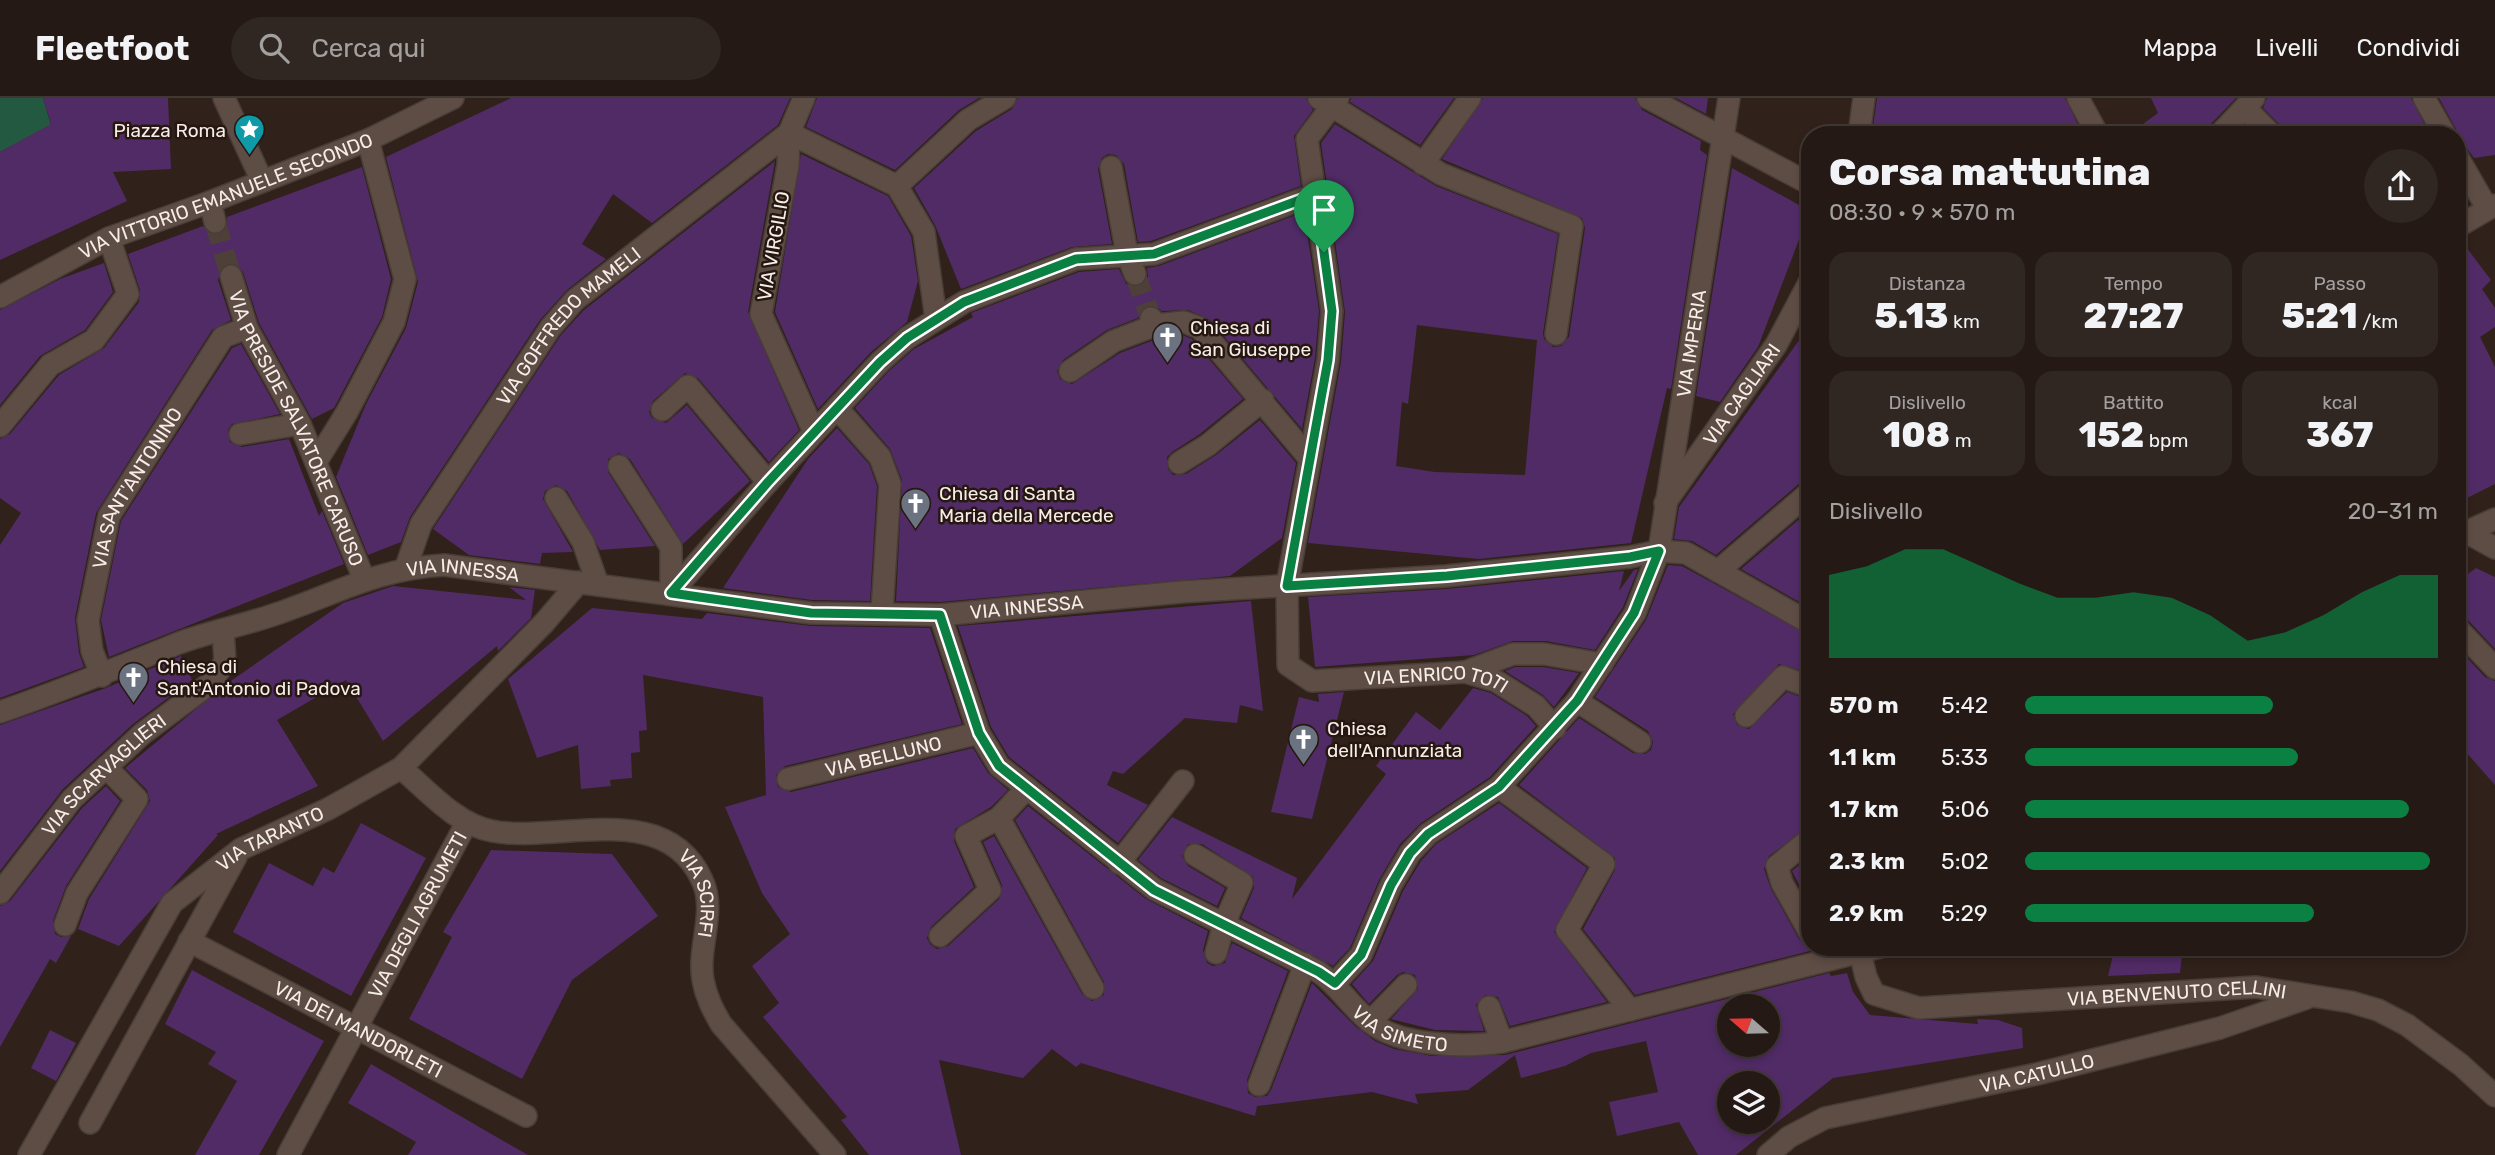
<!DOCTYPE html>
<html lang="it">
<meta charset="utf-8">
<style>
:root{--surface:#241914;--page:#302622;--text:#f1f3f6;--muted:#a3a0a0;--line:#413834;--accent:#0b8043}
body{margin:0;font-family:Rubik,sans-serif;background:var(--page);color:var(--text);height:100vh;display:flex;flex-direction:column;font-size:26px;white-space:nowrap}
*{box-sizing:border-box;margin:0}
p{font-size:23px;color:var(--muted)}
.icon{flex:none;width:38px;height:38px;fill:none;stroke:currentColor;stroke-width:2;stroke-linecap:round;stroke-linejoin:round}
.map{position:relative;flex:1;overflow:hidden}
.drawer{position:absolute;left:1801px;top:28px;width:665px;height:830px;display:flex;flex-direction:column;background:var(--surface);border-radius:28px;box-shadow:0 4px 10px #0003,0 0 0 2px var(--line)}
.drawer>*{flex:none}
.needle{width:46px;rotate:290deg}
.tools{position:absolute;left:1717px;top:896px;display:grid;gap:14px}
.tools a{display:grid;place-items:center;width:63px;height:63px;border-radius:50%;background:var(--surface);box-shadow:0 4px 10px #0003,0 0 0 2px var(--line);font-size:35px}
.pin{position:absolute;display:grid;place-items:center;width:60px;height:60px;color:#fff;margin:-72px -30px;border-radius:50% 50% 50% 0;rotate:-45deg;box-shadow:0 0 7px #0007}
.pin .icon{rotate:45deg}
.round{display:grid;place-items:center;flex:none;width:74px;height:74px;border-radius:37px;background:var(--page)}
.overview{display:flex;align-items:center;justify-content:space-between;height:119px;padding:0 28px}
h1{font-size:38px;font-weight:800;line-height:52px}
.metrics{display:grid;grid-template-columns:repeat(3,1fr);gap:10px;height:119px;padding:7px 28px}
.metrics div{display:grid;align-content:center;border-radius:18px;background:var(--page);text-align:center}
.metrics b{font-size:35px;font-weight:800}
.metrics small{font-size:19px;font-weight:400}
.metrics p{font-size:19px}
.chart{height:196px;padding:14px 28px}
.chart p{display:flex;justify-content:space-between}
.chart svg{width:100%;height:126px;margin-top:7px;fill:var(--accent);opacity:.7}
ul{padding:0 28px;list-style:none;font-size:23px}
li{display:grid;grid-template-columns:112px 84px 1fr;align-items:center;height:52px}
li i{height:18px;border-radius:9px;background:var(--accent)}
header{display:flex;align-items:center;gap:42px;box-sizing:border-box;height:98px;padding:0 35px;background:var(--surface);border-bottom:2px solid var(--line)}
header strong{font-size:33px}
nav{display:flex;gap:38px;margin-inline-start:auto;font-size:24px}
.search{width:490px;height:63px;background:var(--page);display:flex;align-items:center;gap:18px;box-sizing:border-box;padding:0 24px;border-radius:38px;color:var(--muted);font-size:26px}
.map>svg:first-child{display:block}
</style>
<header>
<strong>Fleetfoot</strong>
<div class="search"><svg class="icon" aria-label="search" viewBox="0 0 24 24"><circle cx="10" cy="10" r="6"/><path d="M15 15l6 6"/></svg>Cerca qui</div>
<nav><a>Mappa</a><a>Livelli</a><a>Condividi</a></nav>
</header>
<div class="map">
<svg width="2495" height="1057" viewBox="0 0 2495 1057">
<rect width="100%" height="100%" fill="#30211a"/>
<!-- green -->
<polygon fill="#235940" points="0,0 43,0 51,27 0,54"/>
<!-- building -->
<g fill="#512b66" fill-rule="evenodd">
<polygon points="43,0 168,0 171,71 113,74 127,103 0,162 0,54 51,26"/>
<polygon points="511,0 790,0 778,27 652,125 613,96 582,146 606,161 567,192 540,222 410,419 401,444 368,457 336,379 366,306 406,230 418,184 386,59"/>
<polygon points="817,0 979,0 959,12 895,72 806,29"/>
<polygon points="1018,0 1306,0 1313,12 1294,38 1301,88 1151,143 1138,144 1124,66 1116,57 1108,56 1102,60 1098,71 1112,146 1072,149 961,191 935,127 914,90 976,33 1012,11"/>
<polygon points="1351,0 1454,0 1420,47 1350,4"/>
<path d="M 1483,0 L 1635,0 L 1642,12 L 1701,43 L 1700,52 L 1707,57 L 1671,291 L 1667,290 L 1631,445 L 1479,461 L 1308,445 L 1341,264 L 1345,214 L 1321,45 L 1335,26 L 1436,88 L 1558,136 L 1543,235 L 1544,241 L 1553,249 L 1561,248 L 1569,239 L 1585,130 L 1582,120 L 1442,61 ZM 1417,227 L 1537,242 L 1525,377 L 1435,374 L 1396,368 L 1402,304 L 1408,306 Z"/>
<polygon points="1676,0 1708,0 1706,16"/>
<polygon points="1877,0 2065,0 2083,37 1872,37"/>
<polygon points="2151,0 2236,0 2209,28 2206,37 2128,37 2158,15"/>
<polygon points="2267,0 2411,0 2430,37 2285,37 2281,28 2263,10"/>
<polygon points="2439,0 2495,0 2495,57 2474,60 2464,47 2457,45 2456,31"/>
<polygon points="801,56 888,98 911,138 918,183 907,224 871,254 818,311 775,214"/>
<polygon points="775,63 748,214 799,332 769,364 698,280 685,275 653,303 649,314 652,320 666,325 687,307 750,383 683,446 630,361 619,355 608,361 608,374 655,448 600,452 567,393 556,387 545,393 543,401 573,454 542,455 540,466 469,457 433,431 561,237 584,212"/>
<polygon points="362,69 391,181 382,219 334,310 312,321 259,225 243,174 235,165 222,169 218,182 231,222 212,232 96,415 75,520 79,555 84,569 0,600 0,447 21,415 0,400 0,341 10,336 59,277 104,250 139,204 140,192 128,156 203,128 211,136 219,136 227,128 227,119"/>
<polygon points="1732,70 1810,113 1758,249 1720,304 1696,298"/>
<polygon points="1304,114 1319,213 1315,260 1302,331 1210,222 1188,212 1162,213 1156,208 1144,209 1138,220 1107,232 1063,262 1057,273 1060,281 1072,286 1120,255 1159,240 1182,237 1192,241 1243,301 1200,336 1172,354 1167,359 1168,371 1173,377 1186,376 1216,357 1260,322 1296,365 1282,440 1230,478 939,504 896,503 902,382 890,351 855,310 889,273 914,251 973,219 971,215 1079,174 1119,171 1126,186 1139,188 1148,179 1147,170 1159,168"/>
<polygon points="2460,141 2491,182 2482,191 2495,210 2495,229 2480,239 2495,269 2495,386 2457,405 2457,142"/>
<polygon points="104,165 113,194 85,232 40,258 0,307 0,212 60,181"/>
<polygon points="1810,227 1810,381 1801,384 1716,457 1692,443 1674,441 1679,409"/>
<polygon points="241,246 280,316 232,326 228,332 230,344 242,349 289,341 319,418 322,413 344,466 109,559 101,522 121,423 232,250"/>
<polygon points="837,330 869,366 877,388 870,503 812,502 723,490 808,361"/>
<polygon points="1810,412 1810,510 1741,471"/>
<polygon points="1668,467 1682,468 1810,538 1810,575 1779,566 1733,616 1737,627 1749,631 1787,594 1810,602 1810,728 1769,758 1764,771 1771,791 1799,841 1814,852 1635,897 1583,831 1615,772 1615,760 1519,687 1579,620 1633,655 1645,656 1651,652 1653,644 1648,633 1595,599 1646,522"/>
<polygon points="2476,470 2495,479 2495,551 2467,521 2457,517 2457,484"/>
<polygon points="1638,471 1623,509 1595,552 1546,543 1513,543 1474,557 1315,569 1308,499 1447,491 1624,473 1619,493 1634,472"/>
<polygon points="393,488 526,502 509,489 535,492 531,520 498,553 497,548 383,643 346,582 277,622 318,688 216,736 218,737 119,848 78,831 89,801 150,703 147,692 125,670 225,587 343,505"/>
<polygon points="1251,503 1263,613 1240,607 1237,625 1185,620 1123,676 1113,673 1107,687 1148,707 1118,745 1009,659 991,629 958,528"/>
<path d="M 592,510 L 702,521 L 707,515 L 811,528 L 930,530 L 962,626 L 785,668 L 776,677 L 778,689 L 791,694 L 973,650 L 988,675 L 1008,692 L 991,709 L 955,731 L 954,743 L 974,789 L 931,829 L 927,840 L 930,846 L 937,851 L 948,848 L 999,801 L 1002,787 L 983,744 L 994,738 L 1082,896 L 1092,903 L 1104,897 L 1104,884 L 1015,722 L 1028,708 L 1146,801 L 1208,833 L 1203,852 L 1207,865 L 1213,868 L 1225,865 L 1232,845 L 1288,873 L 1247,982 L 1248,995 L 1255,999 L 1267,998 L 1271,992 L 1312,885 L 1355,928 L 1375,943 L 1394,951 L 1432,958 L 1505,957 L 1829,875 L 1831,878 L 1847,875 L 1853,894 L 1870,917 L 1978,926 L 1977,921 L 1998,922 L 2022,930 L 2023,950 L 1833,980 L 1736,1057 L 1698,1057 L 1679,1024 L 1617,1038 L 1609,1004 L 1658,994 L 1646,943 L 1591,955 L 1565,968 L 1521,980 L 1515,957 L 1468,992 L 1415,996 L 1418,1006 L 1372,994 L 1257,1008 L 1255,1018 L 1081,965 L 1076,969 L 1052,951 L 1023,980 L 939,962 L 961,1057 L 869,1057 L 841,1022 L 847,1019 L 763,919 L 779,905 L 752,868 L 790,836 L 762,795 L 725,709 L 766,697 L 763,599 L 643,577 L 647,632 L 639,633 L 640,654 L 631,655 L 632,680 L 610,682 L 611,688 L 581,691 L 578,647 L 537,660 L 508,581 ZM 1729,908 L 1768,908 L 1768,947 L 1729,947 ZM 1729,985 L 1768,985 L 1768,1024 L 1729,1024 Z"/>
<polygon points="2457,549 2485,579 2495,583 2495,687 2457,644"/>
<polygon points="181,558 192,582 133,626 63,691 0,773 0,627 106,590"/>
<polygon points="1515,569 1543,569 1579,575 1554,609 1543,597 1505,573"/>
<polygon points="1473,590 1491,595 1527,618 1536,628 1490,679 1421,725 1400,746 1379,782 1350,850 1333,868 1241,820 1254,790 1253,779 1202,746 1188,746 1182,758 1188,768 1225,790 1217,808 1161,780 1138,762 1172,719 1297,780 1292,801 1386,676 1376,668 1416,614 1440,632"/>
<polygon points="1344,594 1312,721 1271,714 1299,599 1319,604 1318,596"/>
<polygon points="106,688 120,703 66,788 53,823 55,836 61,839 71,838 56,865 50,861 0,949 0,808 10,803 82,710"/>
<polygon points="1499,705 1587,770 1554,834 1607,904 1510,928 1498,899 1485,897 1476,907 1484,933 1435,932 1391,921 1418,891 1415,877 1403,874 1397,877 1369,906 1352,886 1373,863 1403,793 1421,763 1436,746"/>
<polygon points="361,725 426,760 351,898 233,834 269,765 313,788 323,769 334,775"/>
<polygon points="491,752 612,756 658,818 572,882 522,981 409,921 452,839 443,834"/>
<polygon points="1810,758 1810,807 1792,773"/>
<polygon points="2115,849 2183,849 2180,875 2108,878"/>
<polygon points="192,872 324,943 259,1057 195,1057 237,983 208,966 216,954 165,926"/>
<polygon points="50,932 76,945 56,983 31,970"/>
<polygon points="371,966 481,1030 528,1057 408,1057 416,1044 348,1005"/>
</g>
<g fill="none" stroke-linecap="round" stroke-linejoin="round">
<!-- street-tunnel -->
<g stroke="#4e4039" stroke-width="21" stroke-dasharray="21 10" stroke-linecap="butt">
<polyline points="215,124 231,178"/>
<polyline points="1135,176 1151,220"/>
</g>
<defs>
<g id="street">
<polyline points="224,0 262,83"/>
<polyline points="804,0 789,35 788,67 761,216 814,334"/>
<polyline points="1319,0 1441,76 1572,128 1556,236"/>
<path id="s1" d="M 1338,0 L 1307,41 L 1332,213 L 1328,262 L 1287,488 L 1288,567 L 1312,583 L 1465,574 L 1496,583 L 1536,608 L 1555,630"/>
<polyline points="2078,0 2098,37"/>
<polyline points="2424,0 2445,37"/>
<polyline points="2245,10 2272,37"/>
<polyline points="789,35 897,88"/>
<polyline points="1859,37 1864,0"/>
<polyline points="2219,37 2254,0"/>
<polyline points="2457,58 2487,110"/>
<polyline points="1423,66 1470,0"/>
<polyline points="1111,69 1127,156 1135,176"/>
<polyline points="897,88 924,134 936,221"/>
<polyline points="897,88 968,22 1005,0"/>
<polyline points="210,104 215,124"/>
<polyline points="2457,129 2495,107"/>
<path id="s2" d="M 231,178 L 247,230 L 300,326 L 364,481"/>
<polyline points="1151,220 1156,227 1184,224 1200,230 1310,361"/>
<polyline points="1070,273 1114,243 1156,227"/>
<polyline points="837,310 880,359 890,386 882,514"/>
<polyline points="662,312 688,288 768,384"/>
<polyline points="0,328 50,267 94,242 128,196 109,140"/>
<polyline points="240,336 300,326"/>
<polyline points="316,364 347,314 394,224 405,181 368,42"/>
<polyline points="1179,365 1208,347 1263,302"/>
<polyline points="619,368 671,449 671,495"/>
<polyline points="556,400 583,444 598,487"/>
<path id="s3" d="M 1665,405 L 1776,247 L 1810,183"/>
<polyline points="2466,434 2495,450"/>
<path id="s4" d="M 406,469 L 421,426 L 551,229 L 575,202 L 789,35"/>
<polyline points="1718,473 1810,394"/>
<polyline points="671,495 768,384 880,264 907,240 964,204 1076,161 1154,156 1316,96"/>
<path id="s5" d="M 940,517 L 979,635 L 999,668 L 1154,791 L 1319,874 C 1339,888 1351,909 1370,924 C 1399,948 1466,950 1502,944 L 1880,849"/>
<polyline points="2457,530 2495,570"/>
<polyline points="1465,574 1513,556 1544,556 1602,566"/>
<path id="s6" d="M 102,578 L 92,553 L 88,522 L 109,418 L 223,239 L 247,230"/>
<polyline points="1577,603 1640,644"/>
<polyline points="1746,618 1783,579 1810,589"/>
<path id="s7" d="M 401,670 C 427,692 457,727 492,733 C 559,746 665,700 702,782 C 717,813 697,849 703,882 C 706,899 713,912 721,926 L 835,1057"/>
<path id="s8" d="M 788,681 L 979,635"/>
<polyline points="1499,689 1604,766 1567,832 1630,912"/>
<polyline points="999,720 1093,890"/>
<polyline points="1810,741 1777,768 1782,785 1810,835"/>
<polyline points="1195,757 1242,785 1224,826 1216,855"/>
<polyline points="1119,765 1183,683"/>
<path id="s9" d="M 0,795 L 72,701 L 142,636 L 212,584 L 225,563 L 223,532"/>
<polyline points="65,827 77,795 137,701 106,669"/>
<polyline points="940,838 990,792 966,738 999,720 1027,690"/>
<path id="s10" d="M 189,843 L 526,1018"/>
<path id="s11" d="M 1860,854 L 1866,879 L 1874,896 L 1919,910 L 2256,889 L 2351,904 L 2378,912 L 2407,927 L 2461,967 L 2495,998"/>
<polyline points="1335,885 1361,857 1391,787 1410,755 1428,736 1499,689 1577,603 1635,515 1659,453"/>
<polyline points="1489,909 1502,944"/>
<polyline points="1370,924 1406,887"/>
<polyline points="1259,987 1305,866"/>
<polyline points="90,1025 236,759"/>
<path id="s12" d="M 29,1057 L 172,805 L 241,751 L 328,711 L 401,670 L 544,525 L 579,484"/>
<path id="s13" d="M 288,1057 L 467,724"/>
<path id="s14" d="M 1768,1057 L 1789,1039 L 1825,1020 L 2037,976 L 2220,930 L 2307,900"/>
</g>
<g id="secondary">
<polyline points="1648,0 1810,86"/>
<path id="s15" d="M 0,199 L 109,140 L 210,104 L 368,42 L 453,0"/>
<polyline points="2457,442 2466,434 2495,421"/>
<path id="s16" d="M 1659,453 L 1729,0"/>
<path id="s17" d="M 0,614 C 61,593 120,569 179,545 C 211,533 245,527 276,516 C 338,495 377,471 444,467 L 811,515 L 940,517 L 1181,494 L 1446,478 L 1630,459 L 1659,453 L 1686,455 L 1810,525"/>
</g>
</defs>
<!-- street casing -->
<use href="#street" stroke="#483d37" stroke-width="24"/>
<!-- secondary casing -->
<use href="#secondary" stroke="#483d37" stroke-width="24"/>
<!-- street -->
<use href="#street" stroke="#5e4d45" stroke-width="21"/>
<!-- secondary -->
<use href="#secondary" stroke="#5e4d45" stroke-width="21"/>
</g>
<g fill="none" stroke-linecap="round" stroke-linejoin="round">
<defs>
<polygon id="route" points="1316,96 1332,213 1328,262 1287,488 1447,478 1630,459 1659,453 1634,515 1577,603 1499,689 1428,736 1410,755 1391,787 1361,857 1335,885 1319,874 1154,792 999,668 979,635 940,517 811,515 671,495 768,384 880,264 907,240 964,204 1076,161 1154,156"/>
</defs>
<!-- route casing -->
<use href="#route" stroke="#fff" stroke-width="14"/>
<!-- route -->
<use href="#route" stroke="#0b8043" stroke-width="9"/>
</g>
<!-- icons -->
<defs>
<symbol id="sight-pin" viewBox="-11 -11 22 30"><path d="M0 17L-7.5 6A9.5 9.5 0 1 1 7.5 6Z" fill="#0f9aa8" stroke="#261811"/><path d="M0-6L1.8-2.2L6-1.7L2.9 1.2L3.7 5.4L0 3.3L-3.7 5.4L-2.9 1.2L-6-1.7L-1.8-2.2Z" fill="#fff"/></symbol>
<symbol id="church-pin" viewBox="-11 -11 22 30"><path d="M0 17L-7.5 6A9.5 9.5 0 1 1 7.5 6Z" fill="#6b7280" stroke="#261811"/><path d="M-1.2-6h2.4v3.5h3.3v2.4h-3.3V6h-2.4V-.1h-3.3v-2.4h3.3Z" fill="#fff"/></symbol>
</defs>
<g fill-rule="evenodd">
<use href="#sight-pin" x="232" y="14" width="35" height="47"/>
<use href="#church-pin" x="1150" y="222" width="35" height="47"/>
<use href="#church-pin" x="898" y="388" width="35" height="47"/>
<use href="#church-pin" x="116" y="562" width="35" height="47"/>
<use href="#church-pin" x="1286" y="624" width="35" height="47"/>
</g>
<g text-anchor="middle" stroke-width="5" stroke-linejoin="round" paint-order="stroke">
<!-- poi labels -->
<g font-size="19" fill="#f7ede8" stroke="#261811" text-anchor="start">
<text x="226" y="39" text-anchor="end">Piazza Roma</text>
<text x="1190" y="236">Chiesa di<tspan x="1190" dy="22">San Giuseppe</tspan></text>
<text x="939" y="402">Chiesa di Santa<tspan x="939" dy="22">Maria della Mercede</tspan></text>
<text x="157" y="575">Chiesa di<tspan x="157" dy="22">Sant'Antonio di Padova</tspan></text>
<text x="1327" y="637">Chiesa<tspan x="1327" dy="22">dell'Annunziata</tspan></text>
</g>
<!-- street labels -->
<g font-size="19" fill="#f7ede8" stroke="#261811">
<text dy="7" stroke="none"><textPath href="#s15" startOffset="248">VIA VITTORIO EMANUELE SECONDO</textPath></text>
<text transform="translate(773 148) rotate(-80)" y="7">VIA VIRGILIO</text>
<text dy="7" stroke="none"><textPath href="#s4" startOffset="294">VIA GOFFREDO MAMELI</textPath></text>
<text dy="7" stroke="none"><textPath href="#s16" startOffset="210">VIA IMPERIA</textPath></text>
<text dy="7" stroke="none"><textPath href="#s3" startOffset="133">VIA CAGLIARI</textPath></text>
<text dy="7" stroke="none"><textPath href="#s2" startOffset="166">VIA PRESIDE SALVATORE CARUSO</textPath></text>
<text dy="7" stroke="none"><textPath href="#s6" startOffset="201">VIA SANT'ANTONINO</textPath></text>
<text dy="7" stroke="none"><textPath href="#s17" startOffset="488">VIA INNESSA</textPath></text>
<text dy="7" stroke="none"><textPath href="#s17" startOffset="1055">VIA INNESSA</textPath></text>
<text dy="7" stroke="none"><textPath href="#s1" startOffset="737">VIA ENRICO TOTI</textPath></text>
<text dy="7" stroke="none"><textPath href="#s8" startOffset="98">VIA BELLUNO</textPath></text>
<text dy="7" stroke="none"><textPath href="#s9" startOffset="158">VIA SCARVAGLIERI</textPath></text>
<text dy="7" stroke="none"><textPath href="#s12" startOffset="408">VIA TARANTO</textPath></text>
<text dy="7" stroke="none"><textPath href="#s7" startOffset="354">VIA SCIRFI</textPath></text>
<text dy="7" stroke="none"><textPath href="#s13" startOffset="273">VIA DEGLI AGRUMETI</textPath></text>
<text dy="7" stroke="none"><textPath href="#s11" startOffset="350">VIA BENVENUTO CELLINI</textPath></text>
<text dy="7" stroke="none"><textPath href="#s5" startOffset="648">VIA SIMETO</textPath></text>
<text dy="7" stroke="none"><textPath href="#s10" startOffset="191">VIA DEI MANDORLETI</textPath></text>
<text dy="7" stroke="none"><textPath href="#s14" startOffset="285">VIA CATULLO</textPath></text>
</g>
</g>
</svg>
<div class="tools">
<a><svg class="needle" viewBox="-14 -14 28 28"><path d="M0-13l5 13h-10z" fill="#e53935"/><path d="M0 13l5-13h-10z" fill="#a3a0a0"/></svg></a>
<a><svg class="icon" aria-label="layers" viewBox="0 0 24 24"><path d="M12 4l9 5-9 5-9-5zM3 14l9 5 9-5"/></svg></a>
</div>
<div class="pin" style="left:1324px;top:154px;background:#1e9e55"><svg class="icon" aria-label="arrive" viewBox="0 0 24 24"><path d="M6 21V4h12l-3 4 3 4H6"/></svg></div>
<section class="drawer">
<div class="overview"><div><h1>Corsa mattutina</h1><p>08:30 · 9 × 570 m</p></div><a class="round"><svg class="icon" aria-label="share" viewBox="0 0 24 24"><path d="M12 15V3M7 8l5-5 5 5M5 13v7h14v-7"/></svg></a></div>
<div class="metrics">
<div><p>Distanza</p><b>5.13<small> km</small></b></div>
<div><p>Tempo</p><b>27:27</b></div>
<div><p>Passo</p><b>5:21<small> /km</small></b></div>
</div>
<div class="metrics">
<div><p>Dislivello</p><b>108<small> m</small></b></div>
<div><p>Battito</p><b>152<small> bpm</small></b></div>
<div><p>kcal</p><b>367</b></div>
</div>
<div class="chart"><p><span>Dislivello</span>20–31 m</p>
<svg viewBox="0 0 160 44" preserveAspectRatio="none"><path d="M0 44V15L10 12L20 6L30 6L40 12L50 18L60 23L70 23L80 21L90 23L100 29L110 38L120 35L130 29L140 21L150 15L160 15V44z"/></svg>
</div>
<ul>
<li><b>570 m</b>5:42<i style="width:60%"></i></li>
<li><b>1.1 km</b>5:33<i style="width:66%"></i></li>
<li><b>1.7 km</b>5:06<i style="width:93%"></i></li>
<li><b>2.3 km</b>5:02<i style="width:98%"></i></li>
<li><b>2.9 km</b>5:29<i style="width:70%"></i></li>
</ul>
</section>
</div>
